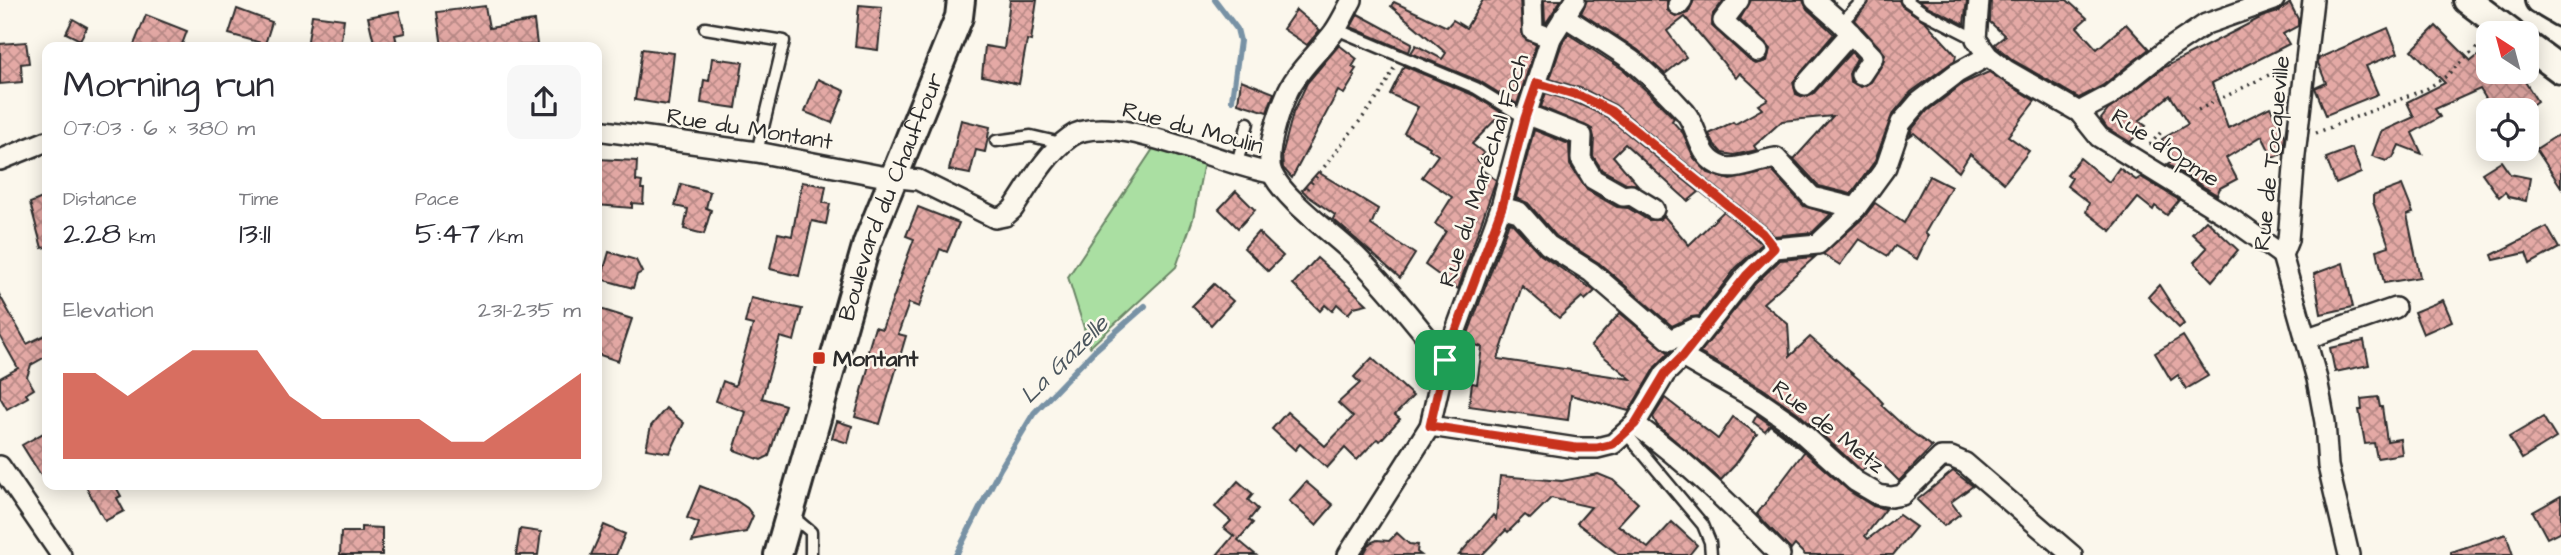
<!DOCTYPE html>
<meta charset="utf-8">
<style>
:root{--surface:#fff;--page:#f7f7f7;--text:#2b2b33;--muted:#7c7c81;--accent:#c8321e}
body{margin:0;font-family:"Architects Daughter",sans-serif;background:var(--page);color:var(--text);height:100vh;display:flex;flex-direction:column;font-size:26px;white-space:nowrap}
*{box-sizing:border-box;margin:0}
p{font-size:23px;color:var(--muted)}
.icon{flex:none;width:38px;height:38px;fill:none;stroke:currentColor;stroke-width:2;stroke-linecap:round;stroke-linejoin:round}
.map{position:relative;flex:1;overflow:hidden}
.details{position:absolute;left:42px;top:42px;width:560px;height:448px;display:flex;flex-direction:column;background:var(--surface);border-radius:14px;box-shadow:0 4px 18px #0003}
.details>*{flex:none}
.needle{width:46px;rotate:324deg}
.tools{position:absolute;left:2476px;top:21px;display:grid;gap:14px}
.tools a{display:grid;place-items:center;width:63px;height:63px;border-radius:14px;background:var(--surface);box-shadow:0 4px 18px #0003;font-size:35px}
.pin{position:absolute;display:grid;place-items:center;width:60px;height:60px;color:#fff;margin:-30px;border-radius:14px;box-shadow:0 4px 10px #0006}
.round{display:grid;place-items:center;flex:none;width:74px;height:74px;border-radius:14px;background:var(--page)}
.head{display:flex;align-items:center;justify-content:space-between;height:119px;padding:0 21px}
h1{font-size:38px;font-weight:600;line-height:52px}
.stats{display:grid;grid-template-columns:repeat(3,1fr);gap:10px;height:119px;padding:7px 21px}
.stats div{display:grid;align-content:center}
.stats b{font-size:30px;font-weight:600}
.stats small{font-size:19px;font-weight:400}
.stats p{font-size:19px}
.chart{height:196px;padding:14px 21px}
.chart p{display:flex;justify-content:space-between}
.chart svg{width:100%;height:126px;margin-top:7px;fill:var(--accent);opacity:.7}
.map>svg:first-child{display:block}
</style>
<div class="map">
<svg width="2561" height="555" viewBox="0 0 2561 555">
<defs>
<pattern id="building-cross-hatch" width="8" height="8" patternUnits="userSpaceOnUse" patternTransform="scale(1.75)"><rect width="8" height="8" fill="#e4a9a5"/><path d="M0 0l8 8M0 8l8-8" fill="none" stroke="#b98a87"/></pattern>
</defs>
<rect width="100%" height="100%" fill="#fbf7ec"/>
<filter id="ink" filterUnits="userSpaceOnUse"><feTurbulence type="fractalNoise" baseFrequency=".0143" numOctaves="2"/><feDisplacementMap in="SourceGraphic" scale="14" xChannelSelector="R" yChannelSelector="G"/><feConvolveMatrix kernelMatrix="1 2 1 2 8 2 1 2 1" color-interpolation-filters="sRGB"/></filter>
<g filter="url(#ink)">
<!-- park -->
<polygon fill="#aadfa2" stroke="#6a8566" stroke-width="2" points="1155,146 1204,162 1193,219 1176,267 1090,347 1068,277"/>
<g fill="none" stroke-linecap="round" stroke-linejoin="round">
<!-- stream -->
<g stroke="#7892a5" stroke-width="6">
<polyline points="1215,0 1237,29 1240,41 1232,100"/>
<polyline points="956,555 1000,469 1034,413 1094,351 1145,306"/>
</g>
</g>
<!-- building -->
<g fill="url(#building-cross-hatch)" stroke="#2b2b2b" stroke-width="2">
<polygon points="1010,0 1037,0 1031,41 1027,40 1019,84 982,76 985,46 1004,49"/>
<polygon points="1483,0 1520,0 1523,37 1536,45 1517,104 1479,81 1411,53 1416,45 1442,59 1446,53 1391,6 1394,2 1447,27 1453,20 1466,28"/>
<polygon points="1544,0 1561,0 1546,23 1545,23"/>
<polygon points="1587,0 1667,0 1667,10 1677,17 1688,13 1694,0 1724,0 1713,14 1712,26 1750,61 1756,64 1767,61 1770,49 1740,19 1751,0 1803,0 1807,9 1834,34 1793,82 1796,94 1803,97 1814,93 1851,52 1857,58 1849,74 1850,81 1861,87 1871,82 1883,63 1885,54 1855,20 1870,0 1899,0 1902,6 1926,22 1956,55 1955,60 1911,92 1892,115 1875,161 1851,194 1819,186 1792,157 1794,159 1833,116 1782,121 1754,146 1757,150 1734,155 1722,153 1714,144 1709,134 1733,122 1735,124 1762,109 1758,105 1768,99 1740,73 1736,78 1685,17 1667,31 1686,57 1665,74 1638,50 1581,13"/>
<polygon points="1919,0 1967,0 1964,24 1927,6"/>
<polygon points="1991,0 2067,0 2087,18 2077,27 2097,49 2126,24 2149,49 2102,86 2079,98 2013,60 1997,47 1995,44 2005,36 1990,22"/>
<polygon points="2290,3 2298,19 2298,26 2283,34 2289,44 2212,83 2228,128 2270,107 2285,136 2283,153 2273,158 2262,136 2226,158 2237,179 2220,188 2217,195 2167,164 2174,160 2162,139 2188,124 2170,95 2139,121 2146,126 2130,142 2107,128 2101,119 2108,110 2165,67 2262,17 2278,12"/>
<polygon points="859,5 882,7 878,50 855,47"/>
<polygon points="485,6 489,28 534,21 537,45 442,47 437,12"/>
<polygon points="237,9 272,22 265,44 229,34"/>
<polygon points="1296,10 1320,30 1307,45 1283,29"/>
<polygon points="399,11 405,33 395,35 398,47 375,47 368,17"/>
<polygon points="1358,14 1412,43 1409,52 1351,27"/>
<polygon points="146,15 187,31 181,47 133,47"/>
<polygon points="312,15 344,19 340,47 307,47"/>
<polygon points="73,19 87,27 80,40 66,33"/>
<polygon points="2436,26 2471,61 2480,54 2488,63 2488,72 2519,72 2537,101 2525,110 2493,110 2480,89 2435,109 2440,117 2412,133 2422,154 2399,145 2393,158 2386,161 2372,156 2381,132 2414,117 2407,102 2445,83 2412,50"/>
<polygon points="2388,28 2398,53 2366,66 2378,94 2326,115 2315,88 2326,83 2318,63 2319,58"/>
<polygon points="1568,34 1624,70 1650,94 1674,118 1672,121 1683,133 1694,158 1708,173 1730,180 1772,171 1804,206 1831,214 1813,232 1774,236 1615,105 1583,89 1550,79 1562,43"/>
<polygon points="26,42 29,63 21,64 22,82 0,84 0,44"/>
<polygon points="1339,45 1357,59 1352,67 1356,69 1352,75 1355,76 1344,94 1338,91 1292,178 1283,168 1282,155 1293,113 1307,83"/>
<polygon points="642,49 674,53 668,105 635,100"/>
<polygon points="712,58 743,62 736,108 701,103 704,80 709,81"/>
<polygon points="1404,66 1473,95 1502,113 1472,144 1484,153 1477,160 1482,164 1479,168 1496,180 1458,289 1425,265 1446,231 1435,224 1452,197 1422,177 1438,155 1429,149 1430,147 1404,133 1418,107 1390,94"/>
<polygon points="1989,72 2035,101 2008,136 2029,151 2004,183 1970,154 1959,172 1914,133 1910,136 1912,129 1927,111 1964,83"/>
<polygon points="818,79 845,91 832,123 805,112"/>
<polygon points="1241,80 1274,93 1267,112 1238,103"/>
<polygon points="1546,93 1577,103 1607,117 1699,192 1688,201 1625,144 1613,156 1638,185 1626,183 1602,170 1593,156 1594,137 1592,129 1541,107"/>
<polygon points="961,120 990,127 985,152 976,150 970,174 949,170"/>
<polygon points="1534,130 1569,144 1570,165 1587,190 1617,207 1628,208 1648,220 1659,220 1664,216 1689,245 1724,211 1762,244 1736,268 1699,316 1691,317 1672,326 1599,263 1556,236 1528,203 1516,198"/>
<polygon points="2561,133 2561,187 2536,149"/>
<polygon points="2352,148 2361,173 2336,184 2326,158"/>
<polygon points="2080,158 2109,182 2119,168 2136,180 2141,177 2179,200 2167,215 2155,206 2153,210 2138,198 2111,231 2086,212 2089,203 2067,186 2072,178 2067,174"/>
<polygon points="597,159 637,161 636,181 642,182 641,189 644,189 643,204 632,203 632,208 597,205"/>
<polygon points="2501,161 2510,174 2530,178 2526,201 2509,197 2505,192 2499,197 2482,173"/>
<polygon points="1318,172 1378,209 1371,225 1415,254 1400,278 1333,219 1335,215 1308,196 1302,190"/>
<polygon points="1929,176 1951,187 1925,233 1928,236 1917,259 1895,246 1888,256 1859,239 1840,265 1823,254 1864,217 1875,203 1904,223"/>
<polygon points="802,182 826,186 823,203 830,204 826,224 812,221 799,276 770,269 778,233 792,236"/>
<polygon points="681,184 710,192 706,208 711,210 704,234 684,229 688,209 675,206"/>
<polygon points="2402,185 2413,213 2407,215 2420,277 2384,283 2377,250 2389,246 2373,202 2373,196"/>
<polygon points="1236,191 1255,210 1238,228 1219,209"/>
<polygon points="47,196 47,247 42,248 30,203"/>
<polygon points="918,207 959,223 947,252 940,249 919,307 909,303 898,334 906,336 880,424 855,417 869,365 864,364 875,327 882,329 902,274 901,274 914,239 906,236"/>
<polygon points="2206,220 2238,250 2212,281 2194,262 2207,248 2192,234"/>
<polygon points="1509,222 1512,223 1541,255 1595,291 1585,300 1582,297 1559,318 1522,286 1498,359 1631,379 1591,346 1620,313 1669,353 1655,367 1629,411 1571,395 1568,420 1469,406 1472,383 1477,384 1482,347 1465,342"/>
<polygon points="2547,227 2559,248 2530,264 2526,253 2494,260 2492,255"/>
<polygon points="1258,232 1283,256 1268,271 1244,248"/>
<polygon points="609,252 636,260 642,272 637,275 633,288 601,279"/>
<polygon points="1815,257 1763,303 1788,324 1790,356 1810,337 1869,388 1883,403 1881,405 1906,428 1932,447 1899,481 1875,457 1862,471 1798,413 1762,388 1700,353 1755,284 1780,260"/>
<polygon points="1317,258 1336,275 1367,304 1354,307 1348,314 1337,304 1332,311 1325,305 1320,311 1293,284"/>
<polygon points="2343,263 2353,307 2321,314 2314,274"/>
<polygon points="1214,284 1233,301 1211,325 1192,306"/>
<polygon points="2159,285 2184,324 2179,328 2148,297"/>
<polygon points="0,296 27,344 47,334 47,356 31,365 27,377 34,389 26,394 28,397 7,409 0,397 0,378 18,368 0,336"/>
<polygon points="751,298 802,309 794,341 780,337 762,398 785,405 769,456 761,460 734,450 746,412 716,401 723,381 735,386 753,325 745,323"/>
<polygon points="2443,300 2452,321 2423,334 2414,312"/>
<polygon points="597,308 632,319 618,361 597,354"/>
<polygon points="2183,336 2208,376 2186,389 2178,375 2171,380 2155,353"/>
<polygon points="2364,341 2369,365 2335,372 2330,348"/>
<polygon points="1372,358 1413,396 1395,415 1400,419 1380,441 1377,439 1357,460 1345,448 1327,468 1300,444 1295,450 1272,429 1287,412 1325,446 1353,417 1338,403 1360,383 1354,377"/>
<polygon points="2378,397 2380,407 2382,407 2387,441 2400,439 2402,454 2377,458 2374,443 2365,444 2359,410 2362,410 2361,399"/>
<polygon points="1665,398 1718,439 1733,417 1757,434 1735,465 1721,480 1657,425 1653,417"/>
<polygon points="666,408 684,423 670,453 646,449 651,426"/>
<polygon points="1757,415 1783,433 1849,491 1873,506 1886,509 1865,536 1868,539 1899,515 1916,527 1893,555 1805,555 1795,545 1791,550 1757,514 1804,452 1770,425 1765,431 1753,422"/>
<polygon points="2543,417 2556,438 2522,459 2509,437"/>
<polygon points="837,421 852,426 848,443 832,438"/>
<polygon points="47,431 47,485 22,445"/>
<polygon points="1953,471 1973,486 1951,502 1960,514 1944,526 1917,500"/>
<polygon points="1598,474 1613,480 1638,503 1618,525 1648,548 1672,522 1697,545 1689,555 1619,555 1577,523 1591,507 1551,498 1530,519 1525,515 1508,532 1506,530 1482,555 1459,555 1493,515 1496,519 1500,476 1562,481"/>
<polygon points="1238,481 1253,494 1248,500 1258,509 1249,520 1253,523 1238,540 1256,555 1217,555 1233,536 1235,537 1224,528 1231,521 1215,507"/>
<polygon points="1306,482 1333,505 1316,525 1289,501"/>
<polygon points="85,485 115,485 121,496 117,498 124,511 105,521"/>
<polygon points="700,486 735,500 747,508 753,516 746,532 692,542 699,523 687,518"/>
<polygon points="2561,496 2561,531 2547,538 2533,512"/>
<polygon points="604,525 625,534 616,555 591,555"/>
<polygon points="361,527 382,528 382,555 340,555 341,532 361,532"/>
<polygon points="520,529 541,532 538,555 516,555"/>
<polygon points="1397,533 1409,544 1418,545 1417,552 1421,555 1363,555 1370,543 1377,540 1389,541"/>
<polygon points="2506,534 2513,555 2451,555 2451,552"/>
</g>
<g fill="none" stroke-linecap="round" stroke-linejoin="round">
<defs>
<g id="service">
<polyline points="1906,0 1923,12 1976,39"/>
<polyline points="1841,23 1863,0"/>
<polyline points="705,28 784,41 757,152"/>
<polyline points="1336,29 1476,88 1525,118"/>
<polyline points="1537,83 1580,96 1611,111 1762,233 1775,248"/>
<polyline points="996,141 1031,136 1061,143"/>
<polyline points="1237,163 1248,123"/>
<polyline points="1626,433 1703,525 1710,542 1711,555"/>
<polyline points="792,516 811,532 811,555"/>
</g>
<g id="minor">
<path d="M 1352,0 C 1346,11 1341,22 1334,32 C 1320,51 1298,70 1288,91 C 1280,109 1264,154 1272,173 C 1285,200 1332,233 1355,255 C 1388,288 1416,323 1445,360"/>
<polyline points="1532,0 1533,31 1551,38"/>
<polyline points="1739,0 1723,21 1758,52"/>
<polyline points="1815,0 1841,23 1873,57 1861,75"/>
<polyline points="1979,0 1976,39 1988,56 2006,70 2079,112 2099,137 2229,217 2282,255"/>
<polyline points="2313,0 2295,155 2288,240 2282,255 2317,379 2325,422 2328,466 2349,555"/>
<polyline points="1678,5 1682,0"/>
<path d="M 1564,16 C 1586,31 1609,44 1631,60 C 1651,75 1668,94 1685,112 C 1700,130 1697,159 1724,167 C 1737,171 1760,160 1776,158 L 1812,197 L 1856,208"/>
<polyline points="1805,85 1851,33"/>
<polyline points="2079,112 2109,96 2164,52 2206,24 2274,0"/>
<polyline points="1526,114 1582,136 1581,159 1593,179 1623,196 1631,195 1654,209"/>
<path d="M 597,130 L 757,152 L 881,176 L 918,180 L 995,218 L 1005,216 L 1013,209 C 1030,184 1045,155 1070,137 C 1109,108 1224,167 1272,173"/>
<polyline points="0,160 47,141"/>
<polyline points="1501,207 1519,212 1548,245 1591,272 1670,340 1696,328 1702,331"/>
<polyline points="2305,339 2395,308"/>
<polyline points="1682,357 1756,399 1791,423 1855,481 1879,495 1891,497 1902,495 1941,457 1951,457 1965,463 2072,555"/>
<path d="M 1635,424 C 1688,463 1734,508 1780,555"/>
<polyline points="1430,426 1576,448 1597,448 1613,444 1635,424 1665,374 1682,357 1746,276 1775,248 1818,244 1856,208 1886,167 1901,123 1919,102 1957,73 1988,56"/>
<polyline points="0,466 61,555"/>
<polyline points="1348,555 1430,426 1445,360 1501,207 1525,118 1551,38 1575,0"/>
</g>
<g id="secondary">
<polyline points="2467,0 2511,33"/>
<polyline points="2539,0 2561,13"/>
<polyline points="2527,45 2561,70"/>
<path id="s1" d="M 778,555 L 867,243 L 959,17 L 961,0"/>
</g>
</defs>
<!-- service casing -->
<use href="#service" stroke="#2b2b2b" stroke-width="15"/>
<!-- minor casing -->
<use href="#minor" stroke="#2b2b2b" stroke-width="24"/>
<!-- secondary casing -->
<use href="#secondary" stroke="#2b2b2b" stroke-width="32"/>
<!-- path -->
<g stroke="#2b2b2b" stroke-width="3.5" stroke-dasharray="2 5" stroke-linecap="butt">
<polyline points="2198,110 2287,66"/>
<polyline points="2316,133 2428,88 2445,77 2485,40"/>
<polyline points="2150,145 2161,132"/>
<polyline points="1307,189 1380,95 1394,68"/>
</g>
<!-- service -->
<use href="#service" stroke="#fbf7ec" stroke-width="10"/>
<!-- minor -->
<use href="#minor" stroke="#fbf7ec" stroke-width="19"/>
<!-- secondary -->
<use href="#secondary" stroke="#fbf7ec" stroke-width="26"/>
</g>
</g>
<g fill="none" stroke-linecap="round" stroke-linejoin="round" filter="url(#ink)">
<defs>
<polygon id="route" points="1537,83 1580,96 1611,111 1762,233 1774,248 1746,276 1682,357 1665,374 1635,424 1613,444 1597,448 1576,448 1430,426 1445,360 1502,207 1525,118"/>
</defs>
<!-- route casing -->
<use href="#route" stroke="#fff" stroke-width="14"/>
<!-- route -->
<use href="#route" stroke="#c8321e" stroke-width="9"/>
</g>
<!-- markers -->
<rect fill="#c8321e" stroke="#fbf7ec" stroke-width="2.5" x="812" y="351" width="14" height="14" rx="3.5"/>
<g text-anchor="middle" stroke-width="5" stroke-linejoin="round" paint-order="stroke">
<!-- street labels -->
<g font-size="23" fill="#2b2b2b" stroke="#fbf7ec">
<text transform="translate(1193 127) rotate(15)" y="8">Rue du Moulin</text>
<text transform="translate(750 128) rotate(9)" y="8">Rue du Montant</text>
<text transform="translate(2166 147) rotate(33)" y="8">Rue d'Opme</text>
<text transform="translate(2271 153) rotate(-84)" y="8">Rue de Tocqueville</text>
<text transform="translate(1483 170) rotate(-72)" y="8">Rue du Maréchal Foch</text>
<text dy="8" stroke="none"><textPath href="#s1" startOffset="376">Boulevard du Chauffour</textPath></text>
<text transform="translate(1829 426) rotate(38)" y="8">Rue de Metz</text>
</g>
<!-- poi labels -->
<g font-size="23" font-weight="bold" fill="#2b2b2b" stroke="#fbf7ec" text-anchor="start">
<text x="833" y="366">Montant</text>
</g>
<!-- water labels -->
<g font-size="24" font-style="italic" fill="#4b565e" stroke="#fbf7ec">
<text transform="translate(1064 359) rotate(-45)" y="8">La Gazelle</text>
</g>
</g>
</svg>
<div class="tools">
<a><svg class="needle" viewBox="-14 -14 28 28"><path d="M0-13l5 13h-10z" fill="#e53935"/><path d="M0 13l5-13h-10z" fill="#7c7c81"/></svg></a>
<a><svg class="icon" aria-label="locate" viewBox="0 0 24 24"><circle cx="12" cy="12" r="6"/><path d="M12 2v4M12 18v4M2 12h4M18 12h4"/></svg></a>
</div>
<div class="pin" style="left:1445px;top:360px;background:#1e9e55"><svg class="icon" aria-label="arrive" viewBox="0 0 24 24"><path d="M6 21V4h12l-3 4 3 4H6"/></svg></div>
<section class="details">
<div class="head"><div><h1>Morning run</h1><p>07:03 · 6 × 380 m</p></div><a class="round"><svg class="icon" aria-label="share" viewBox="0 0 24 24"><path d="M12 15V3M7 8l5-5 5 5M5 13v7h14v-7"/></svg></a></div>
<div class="stats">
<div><p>Distance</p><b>2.28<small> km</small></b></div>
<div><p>Time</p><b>13:11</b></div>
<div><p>Pace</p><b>5:47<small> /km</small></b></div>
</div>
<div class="chart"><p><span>Elevation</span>231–235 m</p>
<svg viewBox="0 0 160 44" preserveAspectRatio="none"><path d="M0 44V14L10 14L20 22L30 14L40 6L50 6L60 6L70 22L80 30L90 30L100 30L110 30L120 38L130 38L140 30L150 22L160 14V44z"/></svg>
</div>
</section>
</div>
